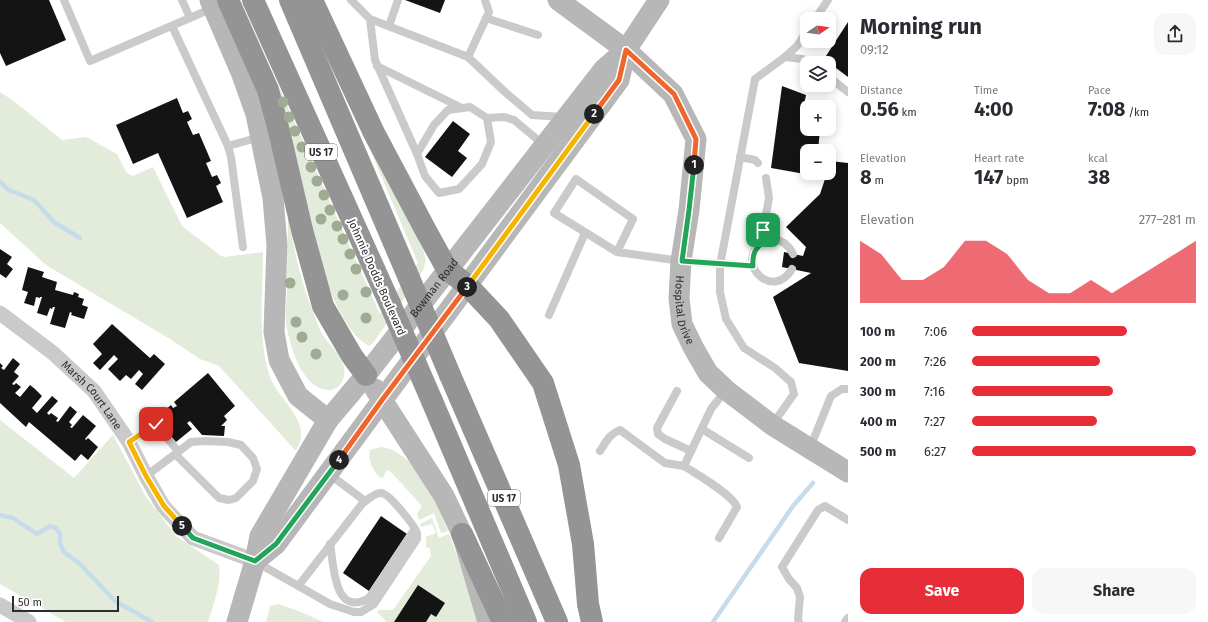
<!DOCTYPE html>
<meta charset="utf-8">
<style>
:root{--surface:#fff;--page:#f7f7f7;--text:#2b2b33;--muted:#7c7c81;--accent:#e72d38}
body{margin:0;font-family:"Fira Sans",sans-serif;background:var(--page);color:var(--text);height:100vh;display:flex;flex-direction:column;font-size:15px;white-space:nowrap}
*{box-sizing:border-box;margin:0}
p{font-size:13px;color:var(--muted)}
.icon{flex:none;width:22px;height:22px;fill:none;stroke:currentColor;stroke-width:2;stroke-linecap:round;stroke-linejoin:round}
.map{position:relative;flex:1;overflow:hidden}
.drawer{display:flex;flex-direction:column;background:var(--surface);width:360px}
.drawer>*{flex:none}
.needle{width:26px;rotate:77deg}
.controls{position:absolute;left:800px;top:12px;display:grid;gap:8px}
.controls a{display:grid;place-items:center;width:36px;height:36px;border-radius:8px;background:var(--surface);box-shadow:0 2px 10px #0003;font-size:20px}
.scale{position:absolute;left:12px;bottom:10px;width:107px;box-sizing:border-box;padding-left:4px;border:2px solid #2d2d2d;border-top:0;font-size:11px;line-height:14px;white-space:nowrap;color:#2d2d2d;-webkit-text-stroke:3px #fff;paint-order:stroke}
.pin{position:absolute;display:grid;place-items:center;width:34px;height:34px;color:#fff;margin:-17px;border-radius:8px;box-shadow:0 2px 6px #0006}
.km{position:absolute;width:20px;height:20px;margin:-10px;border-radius:50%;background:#222;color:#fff;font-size:11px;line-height:20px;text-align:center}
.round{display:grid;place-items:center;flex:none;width:42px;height:42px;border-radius:12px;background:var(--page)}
.headline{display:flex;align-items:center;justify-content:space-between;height:68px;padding:0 12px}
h1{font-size:22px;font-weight:700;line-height:30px}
.stats{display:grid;grid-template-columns:repeat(3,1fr);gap:6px;height:68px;padding:4px 12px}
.stats div{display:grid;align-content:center}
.stats b{font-size:20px;font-weight:700}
.stats small{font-size:11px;font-weight:400}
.stats p{font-size:11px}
.chart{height:112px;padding:8px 12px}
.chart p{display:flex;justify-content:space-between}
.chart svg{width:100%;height:72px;margin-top:4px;fill:var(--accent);opacity:.7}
.action{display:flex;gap:8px;margin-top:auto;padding:8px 12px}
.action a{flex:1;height:46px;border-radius:12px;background:var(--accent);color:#fff;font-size:16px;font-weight:700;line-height:46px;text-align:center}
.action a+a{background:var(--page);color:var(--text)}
ul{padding:0 12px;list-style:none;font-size:13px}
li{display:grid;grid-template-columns:64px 48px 1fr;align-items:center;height:30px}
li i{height:10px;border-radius:5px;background:var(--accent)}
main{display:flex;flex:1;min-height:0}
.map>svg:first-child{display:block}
</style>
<main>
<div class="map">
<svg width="848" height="622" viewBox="0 0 848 622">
<rect width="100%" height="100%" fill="#fff"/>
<!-- green -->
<g fill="#e3ebda">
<path d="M 271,69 L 380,314 L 418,263 L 366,140 L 423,249 L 426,260 L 423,271 L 373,343 L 369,346 C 347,333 336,304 326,281 Z"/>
<path d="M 0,92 L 15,102 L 62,140 L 86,137 L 117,154 L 126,172 L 133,176 L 153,167 L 182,226 L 221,256 L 225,257 L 263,252 C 263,293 257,338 270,377 C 276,395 304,417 301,436 C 301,441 298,446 296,451 L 219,366 L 200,359 L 170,339 L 46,265 L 0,223 Z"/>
<path d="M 288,216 C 294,249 300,280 313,312 C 316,319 318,326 321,332 C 329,346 350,361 343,379 C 341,386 334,391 327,390 C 301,387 289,344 286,322 C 285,311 287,299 287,288 C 287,264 288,240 288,216 Z"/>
<path d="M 0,420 L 74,478 L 113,435 L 146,497 L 176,536 L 219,565 C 222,583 213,605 208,622 L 66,622 L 0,584 Z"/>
<path d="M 381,447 C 386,448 392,449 396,452 C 424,468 436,503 448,531 L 441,533 L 434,513 L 419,520 L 417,514 L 422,506 L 391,472 L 387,470 L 383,478 L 379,477 C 373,469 367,460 370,450 Z"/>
<polygon points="432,518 439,538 449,534 481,622 426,622 431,614 436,617 445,603 419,585 394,622 385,622 386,621 377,612 379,610 393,610 431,556 430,548 426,547 426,537 436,533 432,524 421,527 420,524"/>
<polygon points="278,604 296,610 324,622 266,622 270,606"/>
</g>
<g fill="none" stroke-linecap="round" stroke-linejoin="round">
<!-- stream -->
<g stroke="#c6dceb" stroke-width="4.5">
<polyline points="0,182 9,190 34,200 54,222 80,238"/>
<polyline points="0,515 13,518 37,534 50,526 56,528 60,534 60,543 64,552 80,564 115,601 152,622"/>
<polyline points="713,622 793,506 813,483"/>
</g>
</g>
<!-- building -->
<g fill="#141414">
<polygon points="0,0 49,0 66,40 6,66 0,53"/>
<polygon points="405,0 445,0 440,13"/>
<polygon points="848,22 848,77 824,59"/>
<polygon points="782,86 806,95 802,116 807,118 807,129 820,129 818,151 807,151 807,173 816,173 816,176 771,168"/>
<polygon points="177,98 183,113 188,111 192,119 187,122 193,135 199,133 211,161 206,163 212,177 217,175 221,183 216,186 223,202 187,218 158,153 133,164 116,125"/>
<polygon points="453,121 470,134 458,151 467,158 452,177 425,157"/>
<polygon points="830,161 848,163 848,371 799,363 773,297 811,273 782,267 784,252 803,256 806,247 786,227 820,194 827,173 829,173"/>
<polygon points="0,249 12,257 7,264 13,269 6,278 0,274"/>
<polygon points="28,267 44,272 42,277 57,282 55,290 73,295 74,292 79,294 78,297 84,299 82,305 88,307 84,319 71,315 72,313 70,312 65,328 50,324 55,307 53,307 52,309 50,308 47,316 37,313 42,297 40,297 40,298 36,297 34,306 24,303 28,292 22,290"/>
<polygon points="112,324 150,358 154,354 165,364 142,390 135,384 143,374 139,370 131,379 126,375 120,381 108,369 118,359 114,355 100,370 93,363 102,354 93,344"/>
<polygon points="13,358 20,364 14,372 19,376 12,384 14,385 16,383 21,387 15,393 20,397 30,385 35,389 42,396 32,408 37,413 52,396 58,401 47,413 49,415 51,413 58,418 56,421 58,422 70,406 77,412 69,422 72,425 70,427 72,428 83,415 96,426 85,439 86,440 88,438 98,447 88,460 81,454 75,461 29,422 26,427 0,403 0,363 3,366 1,368 4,370"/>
<polygon points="208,373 235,406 224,416 227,420 221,426 225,426 224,436 202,435 190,421 187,423 192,429 176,442 156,418 171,405 173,408 177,406 174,402"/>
<polygon points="381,516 407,534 369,591 343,573"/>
<polygon points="418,585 445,603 436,617 431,614 426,622 394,622"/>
</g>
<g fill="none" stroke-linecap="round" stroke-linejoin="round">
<!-- lane -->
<g stroke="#cacaca" stroke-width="8">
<polyline points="64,0 90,61 213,8"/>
<polyline points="182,0 190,18"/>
<polyline points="351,0 370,19 468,57 505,92 532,115 563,117"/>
<polyline points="486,18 538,35"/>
<polyline points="370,19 375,60 417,154"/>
<polyline points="815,19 828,0"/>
<polyline points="172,26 228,146 231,157 243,247"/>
<polyline points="389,26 398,0"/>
<polyline points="468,57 489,12 485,0"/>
<polyline points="785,57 803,59 809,63"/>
<polyline points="377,66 462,108"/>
<polyline points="829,77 848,92"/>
<polyline points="487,118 491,142 482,164 459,189 439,193 425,176 417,154 434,125 448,110 470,107 487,118 504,117 514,120 544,145"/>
<polyline points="228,146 260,137"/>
<polyline points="740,157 755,160 758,163"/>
<polyline points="766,178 769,198 763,230 769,240"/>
<polyline points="617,252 554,213 576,179 633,219 617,252 681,261 753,266"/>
<path d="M 792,269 C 773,301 736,264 760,245 C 764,242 768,240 774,240 C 783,240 789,246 793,254"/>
<polyline points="549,315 585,233"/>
<polyline points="677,391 657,428 658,434 665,439 691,451"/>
<polyline points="772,425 794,394 791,382 775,368 744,348 726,319 720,292 720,265 755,79 785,57 797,46 807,31"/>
<polyline points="702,429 749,458"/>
<polyline points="129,442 156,425 178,451"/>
<polyline points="810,448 831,396 842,389 848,389"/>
<path d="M 600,451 C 606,442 609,434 620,430 L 665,463 L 684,466 L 711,409 L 726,390"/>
<path d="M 684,466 C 696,474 732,494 737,507 L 719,538"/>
<polyline points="329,474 365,501"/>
<polyline points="146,476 191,442 205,441 228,442 241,445 253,458 257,469 253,481 236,498 229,500 219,498 175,454"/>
<path d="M 330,544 C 334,566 334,618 369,598 L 414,530"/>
<path d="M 256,562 L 330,604 L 354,612 L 361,612 L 374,604 L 417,539 C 417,537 417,534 417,533 C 414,525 389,493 381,493 C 374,493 367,500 362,504 L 299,585"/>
<polyline points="799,622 798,619 800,597 797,588 789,579 782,567 818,510 825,506 848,520"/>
<polyline points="845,622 848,618"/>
</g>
<!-- street -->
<g stroke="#cacaca" stroke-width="15">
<path id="s1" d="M 0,313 L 53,353 L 94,391 L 129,442 L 146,476 L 163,506 L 193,538 L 255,561"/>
<polyline points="0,605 29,622"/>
</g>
<!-- secondary -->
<g stroke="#b7b7b7" stroke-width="21">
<polyline points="210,0 241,72 256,114 273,198 277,245 274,332 279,360 298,396 328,420"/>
<path id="s2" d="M 558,0 L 626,50 L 673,94 L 696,139 L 689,210 L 681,261 L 679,298 L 682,324 L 693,347 L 708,373 L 726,390 L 772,425 L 848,472"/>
<polyline points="375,389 444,496 462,534 488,622"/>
<polyline points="255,561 276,544 619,80 626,50"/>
<path id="s3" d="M 237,622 L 255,561 L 260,536 L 328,420 L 366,375 L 604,69 L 626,50 L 659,0"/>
</g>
<!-- highway -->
<g stroke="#949494" stroke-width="22">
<polyline points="228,0 268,90 279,131 302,230 323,306 352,356 366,375"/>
<polyline points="253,0 390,304"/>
<polyline points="290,0 409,278"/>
<polyline points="312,0 374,133 426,231 447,269 468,286 499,319 543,383 569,465 583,544 588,604 592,622"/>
<polyline points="450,375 557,622"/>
<polyline points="432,401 526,622"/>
<polyline points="462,534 503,622"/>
</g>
<!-- highway-bridge -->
<g stroke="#949494" stroke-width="22">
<polyline points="409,278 450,375"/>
<polyline points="390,304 432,401"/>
</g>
</g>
<!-- trees -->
<g fill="#9fac93">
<circle cx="283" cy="102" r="5.5"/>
<circle cx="289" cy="117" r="5.5"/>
<circle cx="295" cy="131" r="5.5"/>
<circle cx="302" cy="147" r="5.5"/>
<circle cx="311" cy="167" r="5.5"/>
<circle cx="317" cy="181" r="5.5"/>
<circle cx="324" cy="195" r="5.5"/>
<circle cx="330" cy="210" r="5.5"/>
<circle cx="321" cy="219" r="5.5"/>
<circle cx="337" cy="226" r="5.5"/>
<circle cx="343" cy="239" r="5.5"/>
<circle cx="350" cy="254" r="5.5"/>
<circle cx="356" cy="269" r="5.5"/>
<circle cx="290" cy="283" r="5.5"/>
<circle cx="366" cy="292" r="5.5"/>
<circle cx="343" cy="295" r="5.5"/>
<circle cx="366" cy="318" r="5.5"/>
<circle cx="296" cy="322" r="5.5"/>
<circle cx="302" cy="337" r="5.5"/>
<circle cx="316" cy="354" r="5.5"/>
</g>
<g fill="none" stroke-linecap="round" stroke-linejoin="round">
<defs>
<path id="split-1" d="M 694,165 L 689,210 L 682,261 L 753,266 C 752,253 756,245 769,240 L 763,230"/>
<polyline id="split-2" points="594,114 619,80 626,50 674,94 696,139 694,165"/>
<polyline id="split-3" points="467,287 594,114"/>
<polyline id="split-4" points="339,460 382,400 467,287"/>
<polyline id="split-5" points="182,526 193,538 255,561 276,544 339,460"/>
<polyline id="split-6" points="156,424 129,442 146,476 164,506 182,526"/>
</defs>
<!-- split-1 casing -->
<use href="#split-1" stroke="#fff" stroke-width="8"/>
<!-- split-2 casing -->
<use href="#split-2" stroke="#fff" stroke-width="8"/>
<!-- split-3 casing -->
<use href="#split-3" stroke="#fff" stroke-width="8"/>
<!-- split-4 casing -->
<use href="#split-4" stroke="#fff" stroke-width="8"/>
<!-- split-5 casing -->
<use href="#split-5" stroke="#fff" stroke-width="8"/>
<!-- split-6 casing -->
<use href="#split-6" stroke="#fff" stroke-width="8"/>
<!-- split-1 -->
<use href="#split-1" stroke="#22a559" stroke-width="5"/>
<!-- split-2 -->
<use href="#split-2" stroke="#f0652b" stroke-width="5"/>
<!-- split-3 -->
<use href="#split-3" stroke="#f5b400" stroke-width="5"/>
<!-- split-4 -->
<use href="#split-4" stroke="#f0652b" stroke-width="5"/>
<!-- split-5 -->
<use href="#split-5" stroke="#22a559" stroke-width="5"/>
<!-- split-6 -->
<use href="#split-6" stroke="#f5b400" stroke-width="5"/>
</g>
<g text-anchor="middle" stroke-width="4" stroke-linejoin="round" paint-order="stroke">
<!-- shield labels -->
<g fill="#fff" stroke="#6c6c6c" stroke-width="1">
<rect x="305" y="144" width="32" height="16" rx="3"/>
<rect x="488" y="490" width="32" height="16" rx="3"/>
</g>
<g font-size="10" font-weight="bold" fill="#2d2d2d">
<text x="321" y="156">US 17</text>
<text x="504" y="502">US 17</text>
</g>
<!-- street labels -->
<g font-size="11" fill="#2d2d2d" stroke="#fff">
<text transform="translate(377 277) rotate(66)" y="4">Johnnie Dodds Boulevard</text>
<text dy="4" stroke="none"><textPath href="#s3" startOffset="393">Bowman Road</textPath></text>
<text dy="4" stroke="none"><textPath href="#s2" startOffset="372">Hospital Drive</textPath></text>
<text dy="4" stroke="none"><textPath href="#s1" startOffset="124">Marsh Court Lane</textPath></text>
</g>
</g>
</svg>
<div class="controls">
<a><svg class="needle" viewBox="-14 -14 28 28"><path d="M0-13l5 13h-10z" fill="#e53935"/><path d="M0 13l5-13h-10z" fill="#7c7c81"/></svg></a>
<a><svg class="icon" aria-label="layers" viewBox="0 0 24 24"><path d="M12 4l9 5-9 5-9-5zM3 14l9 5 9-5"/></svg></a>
<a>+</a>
<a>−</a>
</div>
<div class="scale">50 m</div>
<div class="pin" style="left:763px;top:230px;background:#1e9e55"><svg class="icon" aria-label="arrive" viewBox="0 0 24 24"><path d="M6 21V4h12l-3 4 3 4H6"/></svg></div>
<div class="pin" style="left:156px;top:424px;background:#d93025"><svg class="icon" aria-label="check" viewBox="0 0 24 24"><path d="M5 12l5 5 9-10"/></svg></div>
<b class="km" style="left:694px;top:165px">1</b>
<b class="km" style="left:594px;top:114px">2</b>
<b class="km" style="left:467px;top:287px">3</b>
<b class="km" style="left:339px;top:460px">4</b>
<b class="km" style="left:182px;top:526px">5</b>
</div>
<section class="drawer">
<div class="headline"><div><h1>Morning run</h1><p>09:12</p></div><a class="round"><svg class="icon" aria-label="share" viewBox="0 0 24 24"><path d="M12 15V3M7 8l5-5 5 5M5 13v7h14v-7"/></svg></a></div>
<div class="stats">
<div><p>Distance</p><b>0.56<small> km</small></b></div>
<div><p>Time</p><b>4:00</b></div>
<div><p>Pace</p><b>7:08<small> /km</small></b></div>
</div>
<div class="stats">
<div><p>Elevation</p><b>8<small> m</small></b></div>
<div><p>Heart rate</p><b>147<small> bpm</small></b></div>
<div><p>kcal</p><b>38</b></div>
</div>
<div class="chart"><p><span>Elevation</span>277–281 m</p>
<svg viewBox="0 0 160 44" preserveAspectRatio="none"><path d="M0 44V6L10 14L20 30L30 30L40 22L50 6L60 6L70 14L80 30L90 38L100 38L110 30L120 38L130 30L140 22L150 14L160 6V44z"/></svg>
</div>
<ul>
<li><b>100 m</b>7:06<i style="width:69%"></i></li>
<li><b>200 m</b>7:26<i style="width:57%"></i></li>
<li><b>300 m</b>7:16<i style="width:63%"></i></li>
<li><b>400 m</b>7:27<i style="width:56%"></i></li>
<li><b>500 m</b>6:27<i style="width:100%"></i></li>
</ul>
<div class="action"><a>Save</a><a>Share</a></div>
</section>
</main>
